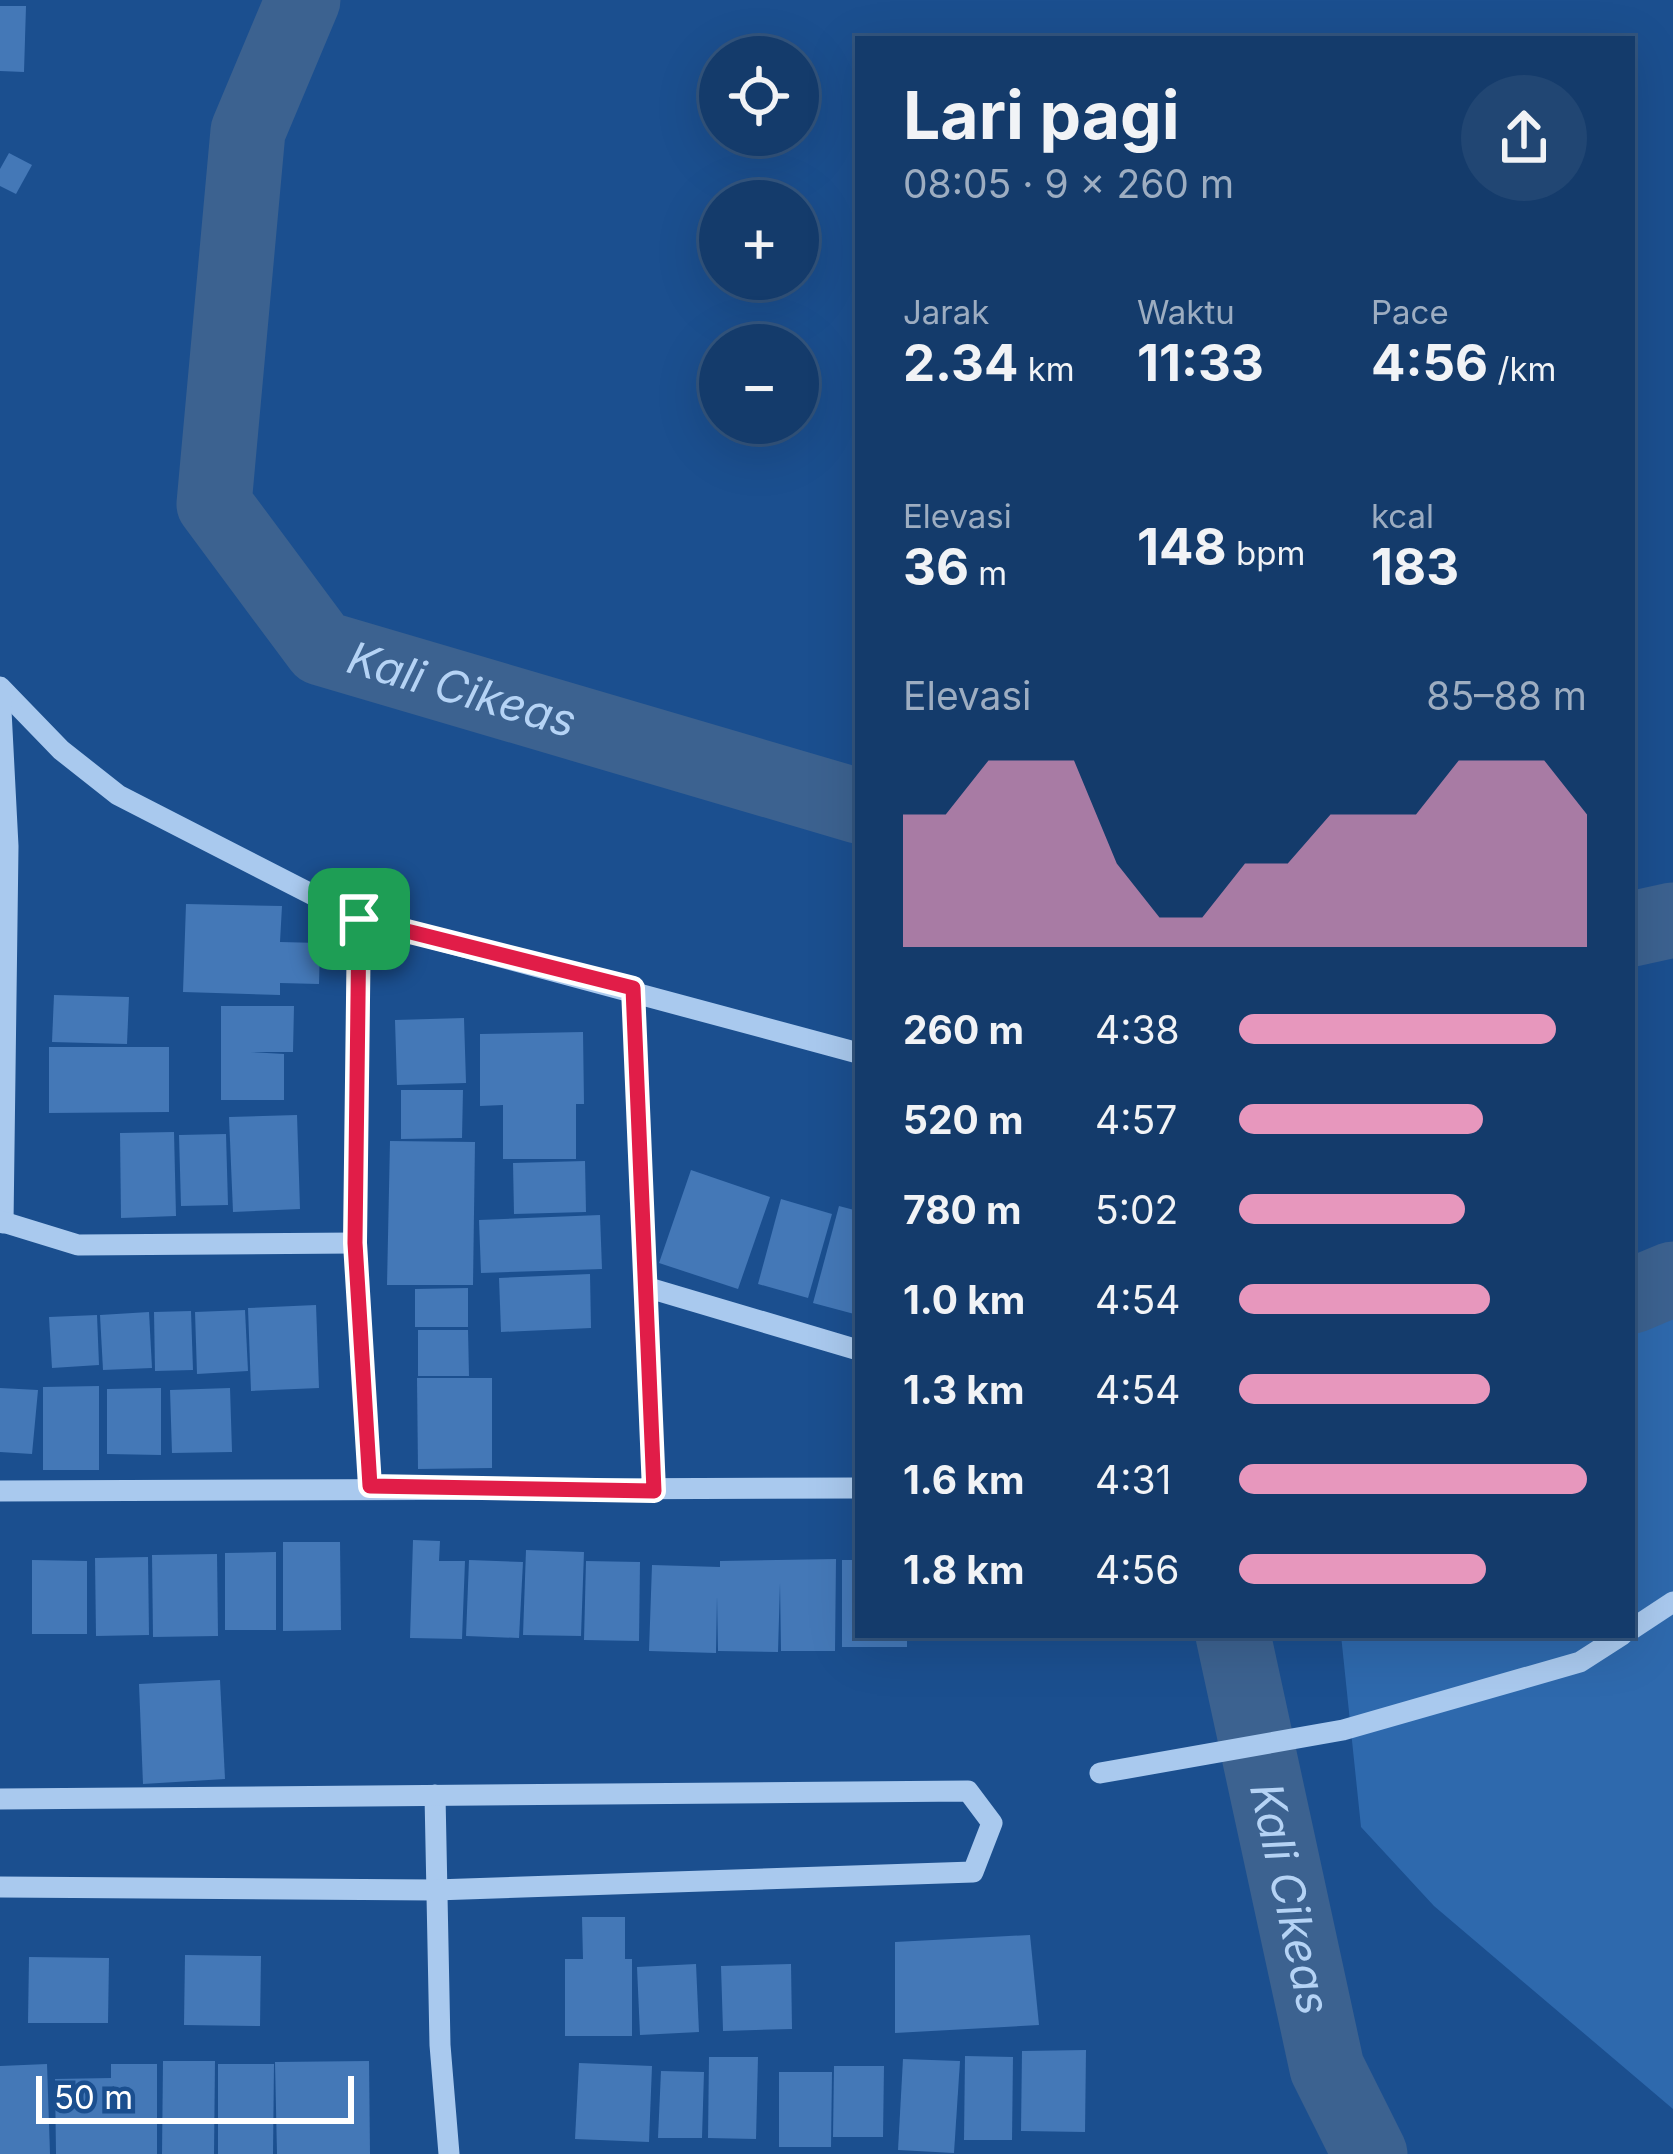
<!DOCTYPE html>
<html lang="id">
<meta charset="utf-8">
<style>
:root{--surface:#143b6b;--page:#214673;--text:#f1f3f6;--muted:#9dadc1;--line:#33557e;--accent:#e797bd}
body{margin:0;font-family:Inter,sans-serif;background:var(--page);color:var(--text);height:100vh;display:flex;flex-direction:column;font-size:45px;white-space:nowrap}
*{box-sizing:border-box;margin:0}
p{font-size:39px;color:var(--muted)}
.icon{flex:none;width:66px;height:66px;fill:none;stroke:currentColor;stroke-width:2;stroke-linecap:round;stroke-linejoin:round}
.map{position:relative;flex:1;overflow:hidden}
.sheet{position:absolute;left:855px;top:36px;width:780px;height:1602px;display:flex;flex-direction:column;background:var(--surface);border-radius:0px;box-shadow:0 12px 48px #0002,0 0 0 3px var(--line)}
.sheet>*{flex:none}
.buttons{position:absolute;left:699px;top:36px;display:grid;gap:24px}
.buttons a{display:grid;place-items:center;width:120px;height:120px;border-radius:50%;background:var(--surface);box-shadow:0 12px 48px #0002,0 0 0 3px var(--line);font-size:60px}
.scale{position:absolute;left:36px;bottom:30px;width:318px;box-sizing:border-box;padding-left:12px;border:6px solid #fff;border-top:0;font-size:33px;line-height:42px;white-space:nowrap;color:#fff;-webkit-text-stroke:9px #1b4f8f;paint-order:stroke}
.pin{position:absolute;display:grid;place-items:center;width:102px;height:102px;color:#fff;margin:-51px;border-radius:24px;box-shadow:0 6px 18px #0006}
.round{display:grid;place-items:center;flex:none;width:126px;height:126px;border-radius:63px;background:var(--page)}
.head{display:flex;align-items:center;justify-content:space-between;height:204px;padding:0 48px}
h1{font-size:66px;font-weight:700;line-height:90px}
.metrics{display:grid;grid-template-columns:repeat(3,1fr);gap:18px;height:204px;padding:12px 48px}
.metrics div{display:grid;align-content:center}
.metrics b{font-size:51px;font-weight:700}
.metrics small{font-size:33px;font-weight:400}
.metrics p{font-size:33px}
.chart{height:336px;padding:24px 48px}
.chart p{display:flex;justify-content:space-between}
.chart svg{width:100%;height:216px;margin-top:12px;fill:var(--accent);opacity:.7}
ul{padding:0 48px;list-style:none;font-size:39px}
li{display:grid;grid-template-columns:192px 144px 1fr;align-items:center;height:90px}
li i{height:30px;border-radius:15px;background:var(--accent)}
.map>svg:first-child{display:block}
</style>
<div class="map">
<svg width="1673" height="2154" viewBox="0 0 1673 2154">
<rect width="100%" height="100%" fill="#1b4f8f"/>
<!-- green -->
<polygon fill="#2e69ad" points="1673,1309 1673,2109 1434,1906 1361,1827 1341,1635 1632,1635 1632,1326"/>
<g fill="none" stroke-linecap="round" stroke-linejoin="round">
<!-- river -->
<g stroke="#3c6290" stroke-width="75">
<path id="s1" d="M 303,0 L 248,131 L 214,504 L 321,648 L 858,806"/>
<polyline points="1632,929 1673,920"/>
<polyline points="1632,1296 1673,1279"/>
<path id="s2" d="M 1233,1635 L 1327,2068 L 1370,2154"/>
</g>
</g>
<!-- building -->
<g fill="#4478b7">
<polygon points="0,6 26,6 24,72 0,71"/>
<polygon points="9,153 32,165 16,194 0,186 0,169"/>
<polygon points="186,904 282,906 280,942 320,943 319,984 280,983 280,995 183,992"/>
<polygon points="54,995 129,997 127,1044 52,1042"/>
<polygon points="221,1006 294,1006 293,1052 250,1052 284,1054 284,1100 221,1100"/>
<polygon points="464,1018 466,1083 397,1085 395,1020"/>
<polygon points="583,1032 584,1104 576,1104 576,1159 503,1159 503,1105 480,1106 480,1034"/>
<polygon points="49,1047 169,1047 169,1112 49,1113"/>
<polygon points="401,1090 463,1090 462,1138 401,1139"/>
<polygon points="297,1115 300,1209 233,1212 229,1117"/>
<polygon points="174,1132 176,1216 121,1218 120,1133"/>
<polygon points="226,1134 228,1205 181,1206 179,1135"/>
<polygon points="390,1141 475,1142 473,1285 387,1285"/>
<polygon points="585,1161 586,1212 514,1214 513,1163"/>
<polygon points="691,1170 770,1197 738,1289 659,1263"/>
<polygon points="781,1199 832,1214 808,1298 758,1284"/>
<polygon points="839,1206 858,1211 858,1315 813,1303"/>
<polygon points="600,1215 602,1269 481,1273 479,1220"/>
<polygon points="590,1274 591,1328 501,1332 499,1278"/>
<polygon points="468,1288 468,1327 415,1327 415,1289"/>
<polygon points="316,1305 319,1388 251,1391 248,1308"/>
<polygon points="245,1310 248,1371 197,1374 195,1312"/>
<polygon points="191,1311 193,1370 155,1371 154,1312"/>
<polygon points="149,1312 152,1368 103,1370 100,1315"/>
<polygon points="97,1315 99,1365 52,1368 49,1317"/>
<polygon points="418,1330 468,1330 469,1376 418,1376"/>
<polygon points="417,1378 492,1378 492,1468 418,1469"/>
<polygon points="99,1386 99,1470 43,1470 43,1387"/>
<polygon points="0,1388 38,1390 32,1454 0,1452"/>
<polygon points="161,1388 161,1455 107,1454 107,1389"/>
<polygon points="230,1388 232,1452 172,1453 170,1390"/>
<polygon points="413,1540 440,1541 439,1561 465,1561 462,1639 410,1638"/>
<polygon points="283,1542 340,1542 341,1630 283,1631"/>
<polygon points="526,1550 584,1552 581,1636 523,1635"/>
<polygon points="276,1552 276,1630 225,1630 225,1553"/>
<polygon points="217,1554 218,1636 153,1637 152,1555"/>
<polygon points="148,1557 149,1635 96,1636 95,1558"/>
<polygon points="836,1559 835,1651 781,1651 780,1583 778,1652 718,1651 717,1596 716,1653 649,1651 652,1565 720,1567 720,1561"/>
<polygon points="32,1560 87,1561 87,1634 32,1634"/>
<polygon points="469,1560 523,1562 519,1638 466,1636"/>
<polygon points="842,1560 858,1560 858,1635 907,1635 907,1647 842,1647"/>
<polygon points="586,1561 640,1562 639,1641 584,1640"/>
<polygon points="913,1635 964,1635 964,1639 913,1641"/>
<polygon points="220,1680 225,1779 143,1784 139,1684"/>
<polygon points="582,1917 625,1917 625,1959 632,1959 632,2036 565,2036 565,1959 583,1959"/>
<polygon points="1030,1935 1039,2025 895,2033 895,1942"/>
<polygon points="185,1955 261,1956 260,2026 184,2025"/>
<polygon points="29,1957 109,1958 108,2023 28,2023"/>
<polygon points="696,1964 699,2032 640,2035 637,1967"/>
<polygon points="791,1964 792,2029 723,2031 721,1966"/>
<polygon points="1086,2050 1085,2132 1021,2131 1022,2051"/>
<polygon points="965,2056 1013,2057 1012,2140 964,2140"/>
<polygon points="709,2057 758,2057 756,2139 708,2138"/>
<polygon points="903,2059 960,2061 954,2153 898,2150"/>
<polygon points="163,2061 215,2061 214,2154 162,2154"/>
<polygon points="369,2061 370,2154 277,2154 275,2062"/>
<polygon points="579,2063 652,2066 649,2142 575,2139"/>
<polygon points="47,2064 50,2154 0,2154 0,2066"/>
<polygon points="111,2064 157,2064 157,2154 56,2154 55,2079 111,2078"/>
<polygon points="218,2064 274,2064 273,2154 218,2154"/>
<polygon points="834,2066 884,2066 883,2137 833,2137"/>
<polygon points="661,2071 704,2072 702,2138 658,2138"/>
<polygon points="779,2072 832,2072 831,2147 779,2147"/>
</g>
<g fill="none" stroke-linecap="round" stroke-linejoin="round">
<!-- minor -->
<g stroke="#a9c9ee" stroke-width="21">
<polyline points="0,687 61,750 118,795 360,919 858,1053"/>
<polyline points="0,691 8,846 3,1223"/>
<polyline points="360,919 355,1243 370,1486"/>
<polyline points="633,989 654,1491"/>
<polyline points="0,1221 78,1245 355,1243"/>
<polyline points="649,1288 858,1350"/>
<polyline points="0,1491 858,1488"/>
<polyline points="1632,1629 1673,1602"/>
<polyline points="1100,1773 1343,1730 1580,1662 1622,1635"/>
<polyline points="435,1795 440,2045 449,2154"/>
<polyline points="0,1799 968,1791 992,1823 973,1872 435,1890 0,1887"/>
</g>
</g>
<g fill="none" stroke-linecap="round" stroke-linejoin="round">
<defs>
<polygon id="route" points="359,919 633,988 654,1491 370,1486 355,1243"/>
</defs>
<!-- route casing -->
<use href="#route" stroke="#fff" stroke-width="24"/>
<!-- route -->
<use href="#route" stroke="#e11d48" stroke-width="15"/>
</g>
<g text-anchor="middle" stroke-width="12" stroke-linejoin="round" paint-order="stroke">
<!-- water labels -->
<g font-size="45" font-style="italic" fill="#b5d3f5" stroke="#1b4f8f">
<text dy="16" stroke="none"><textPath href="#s1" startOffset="843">Kali Cikeas</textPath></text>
<text dy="16" stroke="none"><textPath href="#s2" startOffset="270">Kali Cikeas</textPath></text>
</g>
</g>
</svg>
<div class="buttons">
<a><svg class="icon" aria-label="locate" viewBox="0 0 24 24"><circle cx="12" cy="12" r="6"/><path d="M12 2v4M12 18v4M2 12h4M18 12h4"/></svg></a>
<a>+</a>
<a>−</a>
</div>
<div class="scale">50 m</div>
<div class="pin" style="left:359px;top:919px;background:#1e9e55"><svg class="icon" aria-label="arrive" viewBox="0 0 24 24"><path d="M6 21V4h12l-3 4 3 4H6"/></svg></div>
<section class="sheet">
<div class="head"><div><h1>Lari pagi</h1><p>08:05 · 9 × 260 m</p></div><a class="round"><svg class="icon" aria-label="share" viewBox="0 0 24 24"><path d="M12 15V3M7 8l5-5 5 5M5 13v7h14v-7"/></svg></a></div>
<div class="metrics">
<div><p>Jarak</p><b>2.34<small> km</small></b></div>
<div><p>Waktu</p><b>11:33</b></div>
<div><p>Pace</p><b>4:56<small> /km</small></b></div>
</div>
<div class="metrics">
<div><p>Elevasi</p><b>36<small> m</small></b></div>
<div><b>148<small> bpm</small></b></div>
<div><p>kcal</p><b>183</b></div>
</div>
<div class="chart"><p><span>Elevasi</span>85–88 m</p>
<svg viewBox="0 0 160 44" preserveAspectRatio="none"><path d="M0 44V17L10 17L20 6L30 6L40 6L50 27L60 38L70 38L80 27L90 27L100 17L110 17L120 17L130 6L140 6L150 6L160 17V44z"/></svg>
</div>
<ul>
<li><b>260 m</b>4:38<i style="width:91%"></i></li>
<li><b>520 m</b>4:57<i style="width:70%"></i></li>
<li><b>780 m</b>5:02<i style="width:65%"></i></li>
<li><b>1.0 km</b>4:54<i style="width:72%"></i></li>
<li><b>1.3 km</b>4:54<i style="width:72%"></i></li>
<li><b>1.6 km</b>4:31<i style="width:100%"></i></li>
<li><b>1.8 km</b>4:56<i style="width:71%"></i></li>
</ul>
</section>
</div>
